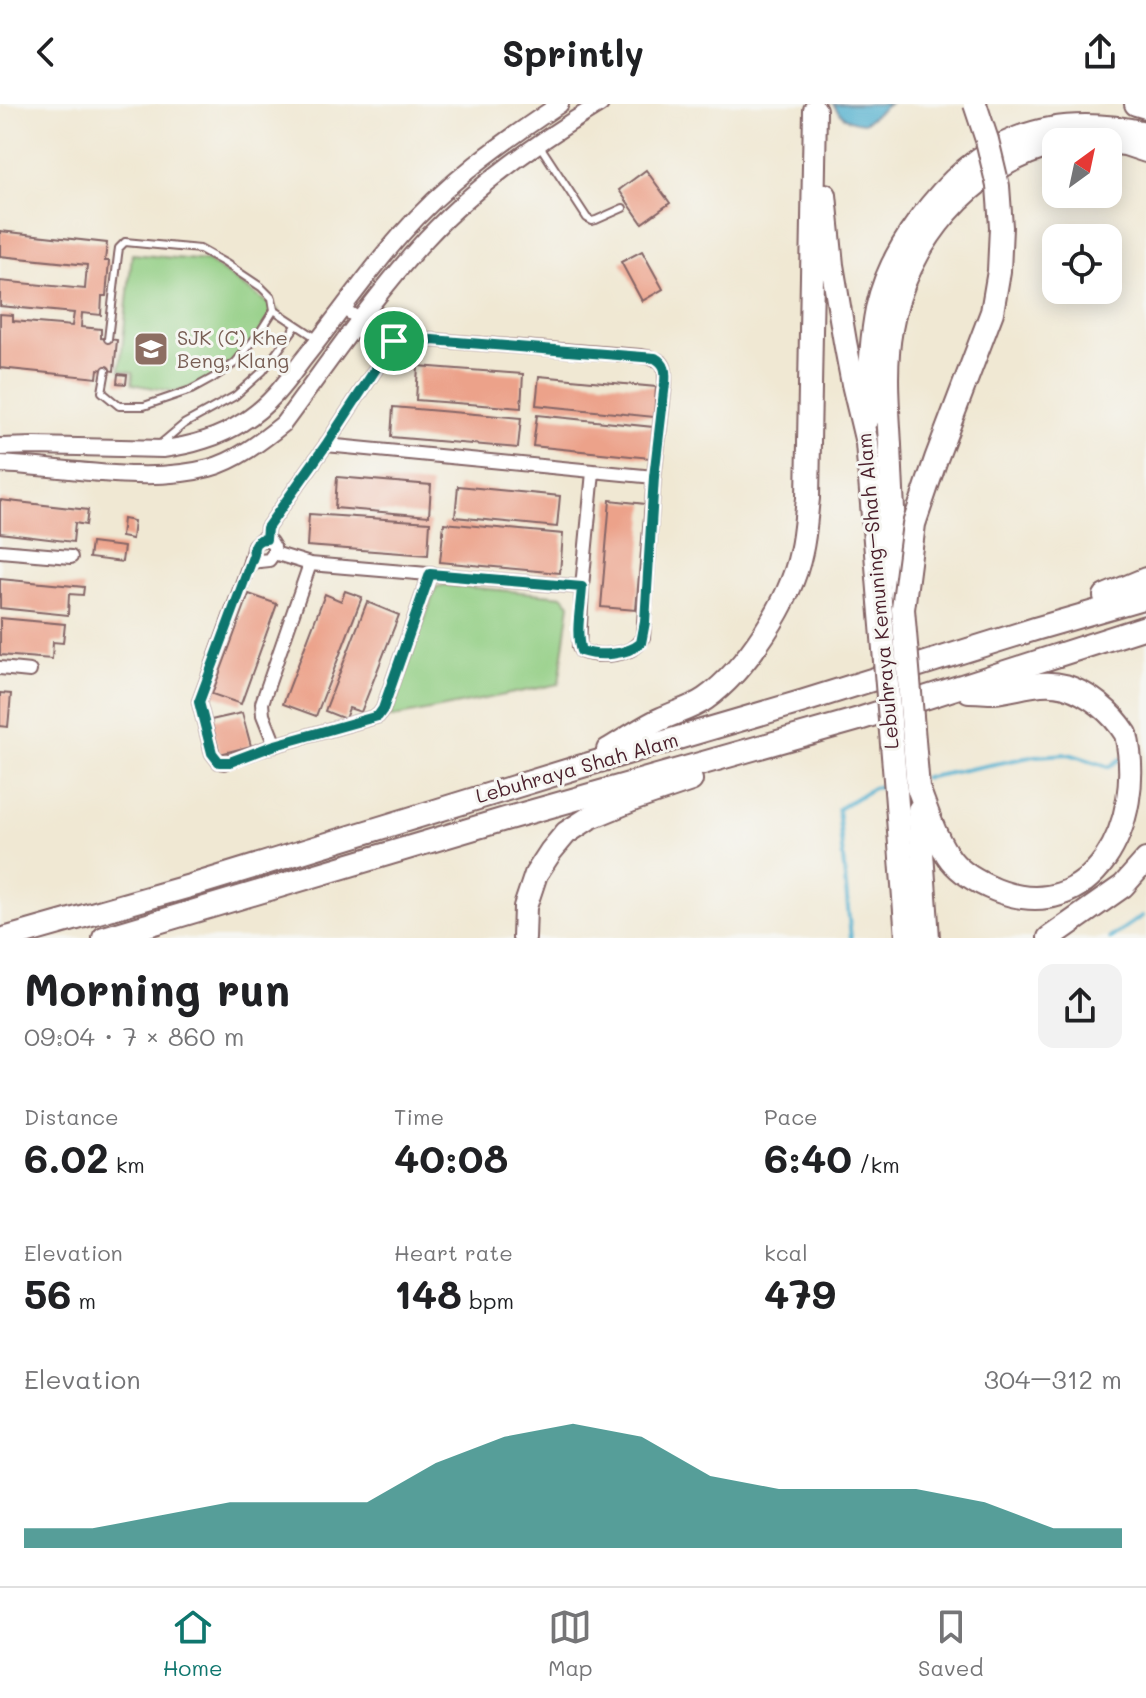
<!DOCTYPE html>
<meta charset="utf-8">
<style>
:root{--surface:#fff;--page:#f2f2f2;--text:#202124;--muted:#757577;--line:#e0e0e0;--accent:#0f766e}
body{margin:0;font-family:Mali,sans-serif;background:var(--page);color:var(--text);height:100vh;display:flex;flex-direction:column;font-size:30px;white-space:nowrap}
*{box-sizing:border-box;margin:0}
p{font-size:26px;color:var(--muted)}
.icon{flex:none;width:44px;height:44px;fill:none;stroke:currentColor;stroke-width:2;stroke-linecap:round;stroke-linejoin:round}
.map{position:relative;height:834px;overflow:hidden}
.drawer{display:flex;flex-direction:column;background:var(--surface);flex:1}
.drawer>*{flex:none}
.needle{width:52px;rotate:33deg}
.tools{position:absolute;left:1042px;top:24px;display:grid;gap:16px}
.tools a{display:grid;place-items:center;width:80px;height:80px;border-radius:16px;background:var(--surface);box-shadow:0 4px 20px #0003;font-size:40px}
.pin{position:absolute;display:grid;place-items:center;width:68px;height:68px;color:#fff;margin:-34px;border:4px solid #fff;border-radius:50%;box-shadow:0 2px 8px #0007}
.round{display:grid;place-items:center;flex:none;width:84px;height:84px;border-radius:16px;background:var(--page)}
.summary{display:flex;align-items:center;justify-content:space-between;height:136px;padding:0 24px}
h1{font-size:44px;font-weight:700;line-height:60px}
.metrics{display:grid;grid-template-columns:repeat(3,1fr);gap:12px;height:136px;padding:8px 24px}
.metrics div{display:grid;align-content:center}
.metrics b{font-size:40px;font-weight:700}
.metrics small{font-size:22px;font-weight:400}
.metrics p{font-size:22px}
.chart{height:224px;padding:16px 24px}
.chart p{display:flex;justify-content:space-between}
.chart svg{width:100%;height:144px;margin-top:8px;fill:var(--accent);opacity:.7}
header{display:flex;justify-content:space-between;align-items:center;height:104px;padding:0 24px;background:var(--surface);font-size:36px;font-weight:700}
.tabs{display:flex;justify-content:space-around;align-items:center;height:112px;border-top:2px solid var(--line);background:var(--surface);font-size:22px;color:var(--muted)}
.tabs a{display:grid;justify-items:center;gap:4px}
.tabs .on{color:var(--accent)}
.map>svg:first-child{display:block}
</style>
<header><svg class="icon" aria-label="back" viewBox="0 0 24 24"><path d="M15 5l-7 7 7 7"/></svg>Sprintly<svg class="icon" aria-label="share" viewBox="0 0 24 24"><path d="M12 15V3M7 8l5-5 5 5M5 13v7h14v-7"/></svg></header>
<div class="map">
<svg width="1146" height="834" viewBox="0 0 1146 834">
<rect width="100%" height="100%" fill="#f6f6f2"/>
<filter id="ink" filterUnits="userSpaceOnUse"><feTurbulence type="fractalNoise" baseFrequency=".0125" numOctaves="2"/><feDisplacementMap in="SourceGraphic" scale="16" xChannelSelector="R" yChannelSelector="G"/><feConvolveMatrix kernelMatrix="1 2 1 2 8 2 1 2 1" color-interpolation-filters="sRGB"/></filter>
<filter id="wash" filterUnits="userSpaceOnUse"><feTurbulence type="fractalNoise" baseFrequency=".006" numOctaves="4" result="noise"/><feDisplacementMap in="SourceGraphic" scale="32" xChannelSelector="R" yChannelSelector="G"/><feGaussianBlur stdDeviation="1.8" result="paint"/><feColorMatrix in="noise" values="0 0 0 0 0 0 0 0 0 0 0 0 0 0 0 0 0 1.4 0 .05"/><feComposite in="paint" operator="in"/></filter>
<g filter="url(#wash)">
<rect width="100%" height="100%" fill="#f0e8d3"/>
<!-- green -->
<g fill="#92ce83" stroke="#6e7657" stroke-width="2">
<polygon points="132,150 207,157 279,207 243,252 203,280 176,288 132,280 133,268 120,266"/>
<polygon points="445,481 563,492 570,500 559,580 390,614 436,483"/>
</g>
<!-- water -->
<path fill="#4eaecd" stroke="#4c667c" stroke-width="2" d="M 833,0 L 889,0 L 864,19 C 847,18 842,13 833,0 Z"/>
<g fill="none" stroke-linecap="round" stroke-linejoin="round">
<!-- stream -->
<g stroke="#4eaecd" stroke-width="4">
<polyline points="924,674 1035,652 1069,650 1109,663 1120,655"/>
<polyline points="851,834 838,705 873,684 888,681"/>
<polyline points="1110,834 1142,812"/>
</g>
</g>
<g id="blocks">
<!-- building -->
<g fill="#eca28a">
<polygon points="646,66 670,99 642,119 619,86"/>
<polygon points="0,127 107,139 105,157 109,157 106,192 102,192 101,211 82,209 81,223 101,225 101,234 117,236 114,267 98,265 97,274 0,264 0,210 13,211 13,217 72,222 74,209 0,202 0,177 85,185 87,161 0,152"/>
<polygon points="642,147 663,185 642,197 621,158"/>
<polygon points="418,262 523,270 521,304 416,296"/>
<polygon points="118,270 127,271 126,280 117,279"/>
<polygon points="539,272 656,283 654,313 536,301"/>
<polygon points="393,303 521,314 518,344 391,333"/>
<polygon points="537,311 653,323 650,354 533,342"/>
<polygon points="337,373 431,381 429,412 335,404"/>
<polygon points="458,382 560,392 557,423 455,413"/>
<polygon points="0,396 88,406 86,421 75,419 73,438 0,429"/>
<polygon points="610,396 645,400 636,506 601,503"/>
<polygon points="309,410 430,418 428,451 307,442"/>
<polygon points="123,415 134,417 132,435 121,433"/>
<polygon points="444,419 563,430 560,469 440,458"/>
<polygon points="91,439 124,443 122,458 89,454"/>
<polygon points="0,475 84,483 83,491 69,490 68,511 0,504"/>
<polygon points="345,487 362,493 316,612 283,600 325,490 341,497"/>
<polygon points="249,490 277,500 241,600 212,590"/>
<polygon points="367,498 399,511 361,608 349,604 345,615 325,607"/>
<polygon points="0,514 65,520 63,539 53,538 52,555 0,551"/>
<polygon points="0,589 11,590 8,623 0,622"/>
<polygon points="242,609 251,642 220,650 211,616"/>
</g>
</g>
</g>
<g filter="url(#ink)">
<use href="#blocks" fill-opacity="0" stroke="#846566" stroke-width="2"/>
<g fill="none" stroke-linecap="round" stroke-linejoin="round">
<defs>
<g id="lane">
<polyline points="540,42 587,114 592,117 596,116 623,104"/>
<polyline points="274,206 318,235"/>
<polyline points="106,266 102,288 119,302 144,302 191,286 213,274 235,259 258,231 274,206 272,194 261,183 225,159 200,145 125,138 119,144 118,151 108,235"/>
<polyline points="159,341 184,320 235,292 263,267 296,222"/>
</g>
<g id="street">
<polyline points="342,204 394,237"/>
<path d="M 394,237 L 432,236 L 640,252 C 662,255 666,257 665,279 L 654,373 L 643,533 C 636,552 599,554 581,547 L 579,543 L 582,483 L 593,368"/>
<polyline points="326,341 654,373"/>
<polygon points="261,435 271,438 274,443 274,449 269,456 250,458 254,441"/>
<polyline points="266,435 267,424 326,341 394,237"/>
<polyline points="0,447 71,453"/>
<polyline points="274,449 310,460 582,483"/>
<polyline points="250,458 199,598 212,649 219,658 224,659 275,641 378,612 383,605 430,470"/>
<polyline points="0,564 30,567"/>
<polyline points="275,641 263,611 262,599 310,460"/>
</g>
<g id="secondary">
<path d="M 0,343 L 35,342 L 163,345 C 190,342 220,333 243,318 C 268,303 285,280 302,257 C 335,216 365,172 400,132 C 446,79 501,39 560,0"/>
<path d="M 0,360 C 66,363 145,381 209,364 C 236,357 262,337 283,320 C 329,258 373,193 426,135 C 476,81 537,38 600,0"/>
</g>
<g id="highway">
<polyline points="1136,0 1146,3"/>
<polyline points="1089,36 1125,40 1146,47"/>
<polyline points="825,91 832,161 845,238 853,280 867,339 880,498"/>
<path d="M 868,314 C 870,278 870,240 877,205 C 884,173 900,143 919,117 C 978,35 1047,7 1146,29"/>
<polyline points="1105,492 1146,475"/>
<path d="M 902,493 C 894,443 892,391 890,341 C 888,303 884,263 891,225 C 905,141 971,60 1056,40"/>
<path d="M 608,646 C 625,636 643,623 661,615 C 676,608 692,604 705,595 C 746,566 791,497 801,448 C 805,431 806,412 808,394 L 815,6"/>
<path d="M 918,684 C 928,709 935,735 951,756 C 962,770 979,779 996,786 C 1093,824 1146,718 1126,630 C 1112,608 1090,590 1065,582 C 1040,575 1018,586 994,588 C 986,588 977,587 969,587"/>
<polyline points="896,687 907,834"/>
<polyline points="919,706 928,834"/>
<polyline points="7,834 197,780 579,663 804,597 1035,525 1146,493"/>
<polyline points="104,834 505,715 859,615 1146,523"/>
<polyline points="524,834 525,803 536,770 551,747 566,729 589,714 635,695 691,676"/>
<polyline points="1049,834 1123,782 1146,756"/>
</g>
</defs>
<!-- lane casing -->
<use href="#lane" stroke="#846566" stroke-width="10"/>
<!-- street casing -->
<use href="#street" stroke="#846566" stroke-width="16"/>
<!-- secondary casing -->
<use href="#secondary" stroke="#846566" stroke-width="20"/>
<!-- highway casing -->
<use href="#highway" stroke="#846566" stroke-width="26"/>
<!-- lane -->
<use href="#lane" stroke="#fff" stroke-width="6"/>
<!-- street -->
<use href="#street" stroke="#fff" stroke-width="12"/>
<!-- secondary -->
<use href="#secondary" stroke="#fff" stroke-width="16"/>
<!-- highway -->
<use href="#highway" stroke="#fff" stroke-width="22"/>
<defs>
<g id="highway-bridge">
<polyline points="880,498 896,687"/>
<polyline points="918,684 903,505 914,420 936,355 992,208 999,167 1001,123 998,82 987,36 975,0"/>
</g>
</defs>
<!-- highway-bridge casing -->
<use href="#highway-bridge" stroke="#846566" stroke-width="26" stroke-linecap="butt"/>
<!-- highway-bridge -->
<use href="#highway-bridge" stroke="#fff" stroke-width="22"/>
</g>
</g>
<g fill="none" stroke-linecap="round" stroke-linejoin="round" filter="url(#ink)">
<defs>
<path id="route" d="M 432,236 L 655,254 C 666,260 666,268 665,279 L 654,373 L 645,518 L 641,539 C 627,551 599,553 581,547 C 575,528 581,503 582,483 L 430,470 L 383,605 L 378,612 L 275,641 L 230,658 L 219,658 L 212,649 L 199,598 L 254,450 C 252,441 257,435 266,435 L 267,424 L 326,341 L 394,237 Z"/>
</defs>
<!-- route casing -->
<use href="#route" stroke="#fff" stroke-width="16"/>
<!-- route -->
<use href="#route" stroke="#0f766e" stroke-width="10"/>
</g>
<!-- icons -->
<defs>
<symbol id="school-square" viewBox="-11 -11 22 22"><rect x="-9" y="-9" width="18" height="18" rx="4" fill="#8d6e63" stroke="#f6f6f2"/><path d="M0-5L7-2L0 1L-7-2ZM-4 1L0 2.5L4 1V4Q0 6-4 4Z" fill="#fff"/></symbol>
</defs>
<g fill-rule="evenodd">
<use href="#school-square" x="131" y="225" width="40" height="40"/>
</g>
<g text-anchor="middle" stroke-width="6" stroke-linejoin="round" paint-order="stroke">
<!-- education labels -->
<g font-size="20" fill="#785e54" stroke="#f6f6f2" text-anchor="start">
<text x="177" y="241">SJK (C) Khe<tspan x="177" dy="23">Beng, Klang</tspan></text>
</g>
<!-- street labels -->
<g font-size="20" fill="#4a1f2b" stroke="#f6f6f2">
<text transform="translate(878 487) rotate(-95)" y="7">Lebuhraya Kemuning–Shah Alam</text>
<text transform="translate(577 664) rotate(-16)" y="7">Lebuhraya Shah Alam</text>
</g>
</g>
</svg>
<div class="tools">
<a><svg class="needle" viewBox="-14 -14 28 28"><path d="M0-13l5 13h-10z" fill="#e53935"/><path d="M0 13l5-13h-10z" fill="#757577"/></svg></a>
<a><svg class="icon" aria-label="locate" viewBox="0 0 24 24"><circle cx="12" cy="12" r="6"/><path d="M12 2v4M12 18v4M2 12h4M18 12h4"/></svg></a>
</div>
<div class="pin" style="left:394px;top:237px;background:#1e9e55"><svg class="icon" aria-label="arrive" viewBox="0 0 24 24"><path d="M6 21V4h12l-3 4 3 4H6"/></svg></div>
</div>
<section class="drawer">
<div class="summary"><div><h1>Morning run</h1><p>09:04 · 7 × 860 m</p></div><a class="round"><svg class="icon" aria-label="share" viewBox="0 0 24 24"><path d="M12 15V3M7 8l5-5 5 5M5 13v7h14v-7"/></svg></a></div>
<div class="metrics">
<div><p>Distance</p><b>6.02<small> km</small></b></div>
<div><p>Time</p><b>40:08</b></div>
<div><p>Pace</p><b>6:40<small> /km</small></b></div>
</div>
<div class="metrics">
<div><p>Elevation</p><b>56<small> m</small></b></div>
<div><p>Heart rate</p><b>148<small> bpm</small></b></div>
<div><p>kcal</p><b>479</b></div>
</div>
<div class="chart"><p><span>Elevation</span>304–312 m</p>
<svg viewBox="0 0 160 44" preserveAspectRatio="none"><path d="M0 44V38L10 38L20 34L30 30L40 30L50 30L60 18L70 10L80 6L90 10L100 22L110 26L120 26L130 26L140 30L150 38L160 38V44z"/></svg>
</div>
</section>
<nav class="tabs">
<a class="on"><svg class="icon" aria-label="home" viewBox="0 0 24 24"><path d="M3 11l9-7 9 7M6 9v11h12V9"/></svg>Home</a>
<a><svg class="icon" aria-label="map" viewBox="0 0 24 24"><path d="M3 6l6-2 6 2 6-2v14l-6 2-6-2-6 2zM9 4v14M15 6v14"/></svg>Map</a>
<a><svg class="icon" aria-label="saved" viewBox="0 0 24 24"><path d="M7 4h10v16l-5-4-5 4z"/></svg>Saved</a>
</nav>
